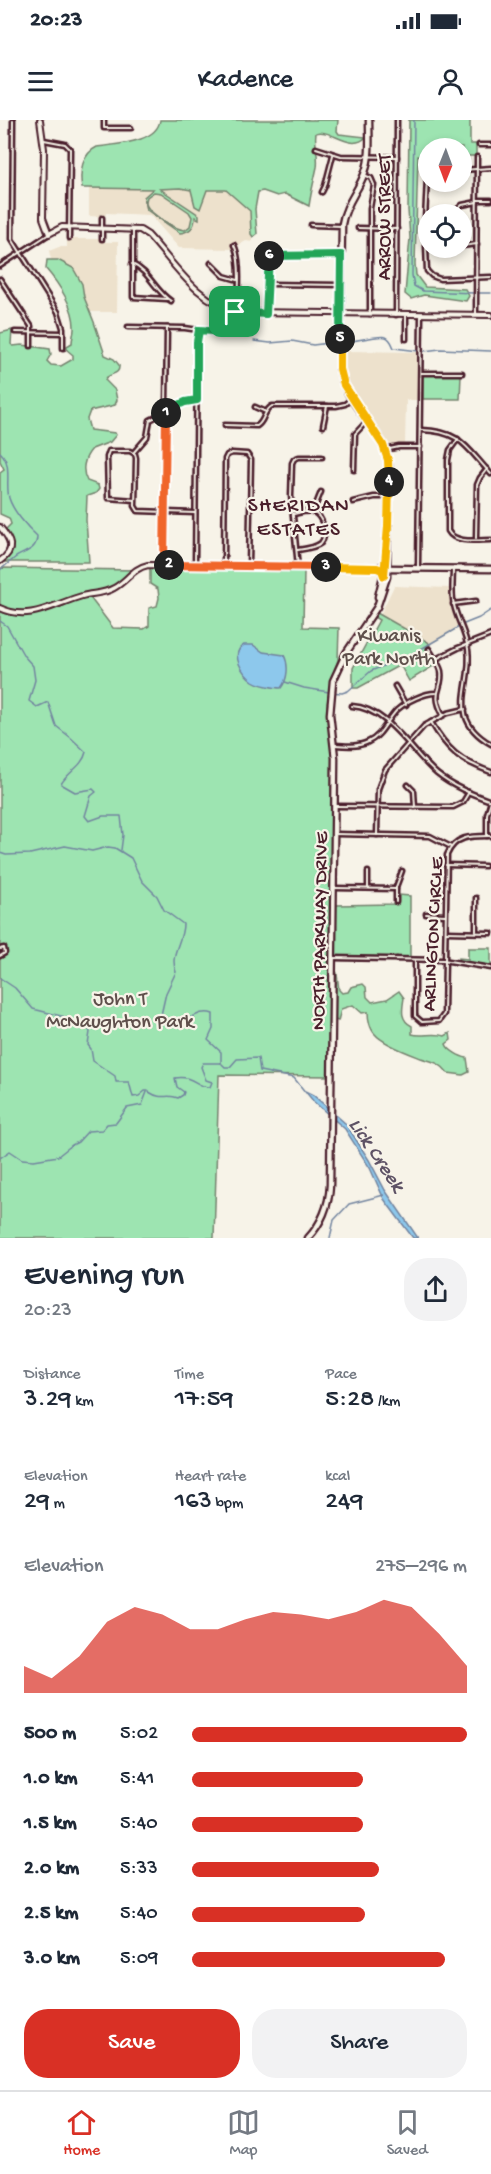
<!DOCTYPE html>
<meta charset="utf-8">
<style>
:root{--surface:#fff;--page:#f2f2f3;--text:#1f2937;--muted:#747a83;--line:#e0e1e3;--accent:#d93025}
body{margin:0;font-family:"Gochi Hand",sans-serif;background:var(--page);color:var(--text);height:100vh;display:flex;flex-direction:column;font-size:22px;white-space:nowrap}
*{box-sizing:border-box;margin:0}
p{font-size:20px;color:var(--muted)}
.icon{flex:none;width:33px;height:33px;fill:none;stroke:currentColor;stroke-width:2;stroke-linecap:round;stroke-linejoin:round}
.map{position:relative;height:1118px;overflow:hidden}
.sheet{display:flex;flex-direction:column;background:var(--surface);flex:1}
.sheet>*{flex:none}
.needle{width:39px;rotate:181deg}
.controls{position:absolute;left:418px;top:18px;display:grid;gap:12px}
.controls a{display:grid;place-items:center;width:54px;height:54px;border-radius:50%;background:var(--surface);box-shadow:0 3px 9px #0003;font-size:30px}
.pin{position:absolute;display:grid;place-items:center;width:51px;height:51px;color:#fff;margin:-26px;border-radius:12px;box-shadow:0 3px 9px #0006}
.km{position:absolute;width:30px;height:30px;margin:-15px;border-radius:50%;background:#222;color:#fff;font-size:16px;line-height:30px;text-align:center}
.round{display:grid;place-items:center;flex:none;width:63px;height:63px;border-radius:24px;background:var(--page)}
.head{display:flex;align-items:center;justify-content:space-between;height:102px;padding:0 24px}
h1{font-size:33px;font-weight:600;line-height:45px}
.stats{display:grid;grid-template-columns:repeat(3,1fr);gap:9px;height:102px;padding:6px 24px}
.stats div{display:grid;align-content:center}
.stats b{font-size:26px;font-weight:600}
.stats small{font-size:16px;font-weight:400}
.stats p{font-size:16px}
.chart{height:168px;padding:12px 24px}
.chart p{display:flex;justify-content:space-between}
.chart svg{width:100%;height:108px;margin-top:6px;fill:var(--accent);opacity:.7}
.action{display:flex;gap:12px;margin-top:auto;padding:12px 24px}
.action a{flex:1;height:69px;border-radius:24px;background:var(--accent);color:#fff;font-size:24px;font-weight:600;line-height:69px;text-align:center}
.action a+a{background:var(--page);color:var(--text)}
ul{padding:0 24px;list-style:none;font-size:20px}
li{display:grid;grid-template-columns:96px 72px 1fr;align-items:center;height:45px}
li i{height:15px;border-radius:8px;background:var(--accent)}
.status{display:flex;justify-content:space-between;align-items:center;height:42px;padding:0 30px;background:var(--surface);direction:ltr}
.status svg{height:16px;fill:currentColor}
header{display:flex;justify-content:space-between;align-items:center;height:78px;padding:0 24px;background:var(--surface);font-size:27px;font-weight:600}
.tab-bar{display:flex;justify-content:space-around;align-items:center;height:84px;border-top:2px solid var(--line);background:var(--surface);font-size:16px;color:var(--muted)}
.tab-bar a{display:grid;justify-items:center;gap:3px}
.tab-bar .active{color:var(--accent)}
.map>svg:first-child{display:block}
</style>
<div class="status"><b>20:23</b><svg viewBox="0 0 49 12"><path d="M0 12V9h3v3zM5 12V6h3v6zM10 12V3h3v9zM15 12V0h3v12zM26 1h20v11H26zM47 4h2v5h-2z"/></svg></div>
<header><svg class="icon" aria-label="menu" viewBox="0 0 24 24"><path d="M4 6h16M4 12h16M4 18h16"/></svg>Kadence<svg class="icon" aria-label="person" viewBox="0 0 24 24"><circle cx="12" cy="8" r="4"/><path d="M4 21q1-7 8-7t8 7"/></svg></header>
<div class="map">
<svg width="491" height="1118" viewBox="0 0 491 1118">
<rect width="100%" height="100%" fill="#f7f3e8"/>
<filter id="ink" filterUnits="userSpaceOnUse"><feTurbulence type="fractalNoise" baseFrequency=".0167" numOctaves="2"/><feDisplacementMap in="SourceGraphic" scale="12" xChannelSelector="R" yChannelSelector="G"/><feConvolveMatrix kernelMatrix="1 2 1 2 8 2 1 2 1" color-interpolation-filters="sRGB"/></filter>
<g filter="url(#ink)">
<!-- built -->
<g fill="#ede1cc">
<polygon points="89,64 253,67 252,122 246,121 232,129 179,128 150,95 106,93 105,97 89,96"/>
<polygon points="67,119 105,119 105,122 118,122 117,192 89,192 89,188 74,186 55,156 49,131 59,127 67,127"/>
<polygon points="343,231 418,232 419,280 406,280 405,326 388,327 353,276 345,257"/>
<polygon points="394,466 450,468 451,487 459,508 430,525 423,519 380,495"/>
</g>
<!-- green -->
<g fill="#9de4b1" stroke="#74826e" stroke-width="1.5" fill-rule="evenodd">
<path d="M 160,0 L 338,0 L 337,11 L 339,14 L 366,17 C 351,33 331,8 316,13 C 314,24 319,36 317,47 C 314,61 311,72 309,86 L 285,74 L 277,76 L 263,71 L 258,72 L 255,89 L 257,114 L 253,117 L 251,114 L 250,91 L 226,70 L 207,70 L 200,89 L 195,86 L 191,70 L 180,68 L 160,69 L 199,95 L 199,99 L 195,97 C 195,107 190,112 180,113 L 147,90 L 144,77 L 153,69 L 87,68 L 82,68 C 79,52 82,34 97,27 C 116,24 157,23 160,0 ZM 154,72 L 161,73 L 189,92 L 192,97 L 190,106 L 185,110 C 176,110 151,94 147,86 C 145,82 146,81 147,77 Z"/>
<polygon points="409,0 470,0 470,24 476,24 476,36 462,36 462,28 429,28 429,36 418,36 415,144 416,155 425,167 465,169 469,176 466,181 424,175 411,179 405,174 410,118 408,90"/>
<path d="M 47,140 L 58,140 L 73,148 L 82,164 L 84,177 L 94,202 L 105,235 L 114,239 L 119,245 C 120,254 113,253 107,257 L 105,260 L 115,270 L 117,280 L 115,285 L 90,291 L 87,299 L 90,310 L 115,313 L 116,315 L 110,322 L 92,329 C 84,338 81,350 87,361 L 98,365 L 99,369 L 96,373 L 87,376 L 86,400 L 89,442 L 4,442 C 13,429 14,423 5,410 L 11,404 L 9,398 L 0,394 L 0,352 L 4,349 L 0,341 L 0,213 L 12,210 L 11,224 L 13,226 L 22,225 L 50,229 L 51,234 L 47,241 L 51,245 L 61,246 L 73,239 L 73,235 L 67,230 L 67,226 L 72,223 C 72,218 74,213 74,209 C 75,188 59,164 46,149 Z"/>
<polygon points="423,254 461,255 460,279 423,279"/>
<polygon points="0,448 135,450 113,468 88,475 113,508 144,509 149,506 149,488 157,486 159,478 158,469 150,464 150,448 304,451 303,507 339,508 338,540 331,559 327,585 333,641 330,837 328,842 333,842 331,956 219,955 214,1118 0,1118"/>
<polygon points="377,493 428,522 430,525 427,529 435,545 409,561 400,545 358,568 353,568 353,548 379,500 374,497"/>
<polygon points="398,775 410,776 410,838 399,838 397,836 392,838 337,837 335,835 336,785 394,784 394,782 397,782"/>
<polygon points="468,828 491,828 491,846 459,840 459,838 468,839"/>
<path d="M 337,854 L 339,870 L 342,873 L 348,872 L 351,867 L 363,864 L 366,867 L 367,877 L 372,882 L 387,879 L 399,871 L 404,878 C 402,890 400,900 412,906 L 412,914 C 422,917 434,912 445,916 L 450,913 L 451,920 L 446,924 C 448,930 460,937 467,938 L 469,952 L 463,955 L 448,953 C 440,942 433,942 421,938 C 408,933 383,924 375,914 C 370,909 368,899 368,892 L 362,893 L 353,885 L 341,889 L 338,901 L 335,900 L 335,858 Z"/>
</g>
<!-- water -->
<g fill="#8dc8ec" stroke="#72849f" stroke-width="1.5">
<path d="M 244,525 L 253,525 L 263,532 L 284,535 C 289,545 288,559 281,568 C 275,568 259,565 253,561 C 243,554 229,534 244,525 Z"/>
<polygon points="305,971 313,975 346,1004 369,1040 385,1070 418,1118 413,1118 384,1079 370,1048 345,1009 314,982"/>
</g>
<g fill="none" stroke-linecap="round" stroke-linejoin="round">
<!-- stream -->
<g stroke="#72849f" stroke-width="1.5">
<polyline points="414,0 412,155 414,166 423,171 474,173"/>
<polyline points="479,173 491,173"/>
<polyline points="254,221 270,223 292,221 313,225 337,222"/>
<path d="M 343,222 C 352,222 381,214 386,217 C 391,219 392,224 394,228 L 419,231"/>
<polyline points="424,231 440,229 491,231"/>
<path d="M 0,332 C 13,344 5,363 9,378 C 13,391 27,407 37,416 C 37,430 26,431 16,437 C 11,441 5,446 0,450"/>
<path d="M 0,501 L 7,506 L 24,536 L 33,546 L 35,560 L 29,581 L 37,587 L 48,582 L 56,606 L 70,617 L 86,632 C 83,646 68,652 61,664 L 75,672 L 93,669 L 96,672 L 91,676 L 85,696 L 89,701 L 103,696 L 121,696 L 123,715 L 121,730"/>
<polyline points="464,504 479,498 491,490"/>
<polyline points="285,562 304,568 329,572 342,573 348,571 371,551 414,533 459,507"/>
<path d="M 0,733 L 6,735 L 30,734 L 65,726 L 92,731 L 108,727 L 115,728 L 131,738 L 142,761 L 157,776 L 164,790 L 183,804 C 183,822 169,834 176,852 L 166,873 L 161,895 C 181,917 193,886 213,894 L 213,909 L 208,920 L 221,932 L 221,943"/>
<polyline points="0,858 15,868 33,889 65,897 73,902 85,903 90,912 88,925 91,929 93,941 115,956 116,962 129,962 133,977 139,976 145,971 148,971"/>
<polyline points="222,944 225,947 230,947 237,939 258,938 260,951 294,958 306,973"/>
<path d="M 149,972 C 163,981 166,973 178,978 L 183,975 L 184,972 L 177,967 L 175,958 C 195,955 195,967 210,967 L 212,962 L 206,960 L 201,947 L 203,943 L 221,943"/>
<polyline points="0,1038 10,1031 22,1039 34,1040 58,1036 72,1025 78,1022 88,1011 102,1010 107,1004 116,1003 127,988 142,985 147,972"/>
<polyline points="330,1118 334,1100 349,1084 384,1075"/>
</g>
<defs>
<g id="minor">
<polyline points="13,0 12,119 58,192 63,208 63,228"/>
<polyline points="104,0 104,8 131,8"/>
<polyline points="44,20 65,24 70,29 69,118"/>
<polyline points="479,25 491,25"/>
<polyline points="316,28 341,36 397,37"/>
<polyline points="428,36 425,100 427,151 432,156 440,159 491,157"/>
<polyline points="462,50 491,48"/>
<polyline points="364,55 371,58 374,65 370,88 370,194"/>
<polyline points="322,72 325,66 333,35"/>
<polyline points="477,80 491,80"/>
<polyline points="452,94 462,85 477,82"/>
<polyline points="311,105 342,106"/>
<polyline points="358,108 397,109"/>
<polyline points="133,109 133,177 167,179"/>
<polyline points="102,119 102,98"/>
<polyline points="462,126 477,124"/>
<polyline points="454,131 458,128"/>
<polyline points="211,143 224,156 238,160"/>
<path d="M 132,144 C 149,151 156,172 171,181"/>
<polyline points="0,146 49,114"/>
<polyline points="0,159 31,206 31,226"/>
<polyline points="269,164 341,165"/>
<polyline points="266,191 267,136 341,135"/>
<polyline points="476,193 477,37"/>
<polyline points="396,195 397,0"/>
<path d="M 128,207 L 185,208 L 212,212 L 229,211 C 240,197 242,141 234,125"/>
<polyline points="15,212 63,213"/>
<polyline points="406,219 406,195"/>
<polyline points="421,253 462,253"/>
<polyline points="255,287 266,292"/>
<path d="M 225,305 L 257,306 C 265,301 263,291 272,286 L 336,286 L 345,284 L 351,279"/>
<polyline points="323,306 327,286"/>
<path d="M 421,310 C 461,311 466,327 491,354"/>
<path d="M 458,319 L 450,330 L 448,340 L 448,411 C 455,424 478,420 491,420"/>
<polyline points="385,330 399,327 420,327"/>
<polyline points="134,332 147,317 150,300 185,282 197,280"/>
<polyline points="354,350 355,314 367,301"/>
<polyline points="135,380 108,378 107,337 109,331 130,331 135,334 136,338 135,386 138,391 195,393"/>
<polyline points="353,382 374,377 388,377"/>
<polyline points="313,392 321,372"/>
<path d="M 293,394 C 299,393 307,390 313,392 C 323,396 328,415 321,423 C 315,428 304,429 297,430"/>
<polyline points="476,418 477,365 480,358 487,349"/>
<polyline points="164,445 167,208"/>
<polyline points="195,446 197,222 199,211"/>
<polyline points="224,446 225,339 227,335 232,333 247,334 251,340 249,446"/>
<polyline points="298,447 291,376 292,343 294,339 299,337 322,337"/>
<polyline points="418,447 421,195"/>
<path d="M 453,449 C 453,460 451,474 454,485 C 457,500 466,513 468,529 C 474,566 444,597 491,624"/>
<polyline points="453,484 476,481"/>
<path d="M 429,529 C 433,536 439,543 441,551 C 444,570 430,570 443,595"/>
<polyline points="436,539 458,528 491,515"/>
<polyline points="395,566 406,585"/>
<path d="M 352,586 C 388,588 412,633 437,654 C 453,667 472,674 491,681 L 487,694 L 487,716"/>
<path d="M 431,602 C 447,630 460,641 491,652"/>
<path d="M 335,625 C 346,626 358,627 368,622 C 382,616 387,600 397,590 C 407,581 424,573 436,573"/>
<polyline points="408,665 414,671 415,687"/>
<polyline points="335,686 453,687 463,682 469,672"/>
<polyline points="335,714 430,716 451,727"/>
<polyline points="377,715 378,669 385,650 424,606 448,593 465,589"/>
<polyline points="446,745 485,746"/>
<polyline points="334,768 396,769"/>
<polyline points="368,768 368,752"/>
<polyline points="396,782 396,767 402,751"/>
<polyline points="426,794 445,795"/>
<polyline points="476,811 476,778"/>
<polyline points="446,812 491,813"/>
<polyline points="0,829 4,828 5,833 0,836"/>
<polyline points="333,838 443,840 491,848"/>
<path d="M 415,840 L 415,896 L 422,902 L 439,901 L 444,894 L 447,735 C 455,715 472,716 491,716"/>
</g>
<g id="tertiary">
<path d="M 40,0 L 44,29 L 43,98 L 49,114 L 62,107 L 140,110 L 148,115 C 175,144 197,183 239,192 L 491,195"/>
<path d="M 0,407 C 11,420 16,430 0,441"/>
<path d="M 0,488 C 29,502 54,484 82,476 C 92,473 104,474 114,468 C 127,461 133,448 148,445 L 379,448"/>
</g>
<g id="secondary">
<polyline points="385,448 491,449"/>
<polyline points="384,455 382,451 377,448 382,446 386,441"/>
<polyline points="378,477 385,448"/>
<path d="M 308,1118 C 322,1103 329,1086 330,1065 L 335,638 L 330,594 L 333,561 L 346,533 L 377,487 L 387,457 L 389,346 C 385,308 344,287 340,248 L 342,104 C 345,84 359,70 365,52 C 371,36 369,17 369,0"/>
</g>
</defs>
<!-- minor casing -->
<use href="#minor" stroke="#4a1f2b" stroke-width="7"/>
<!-- tertiary casing -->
<use href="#tertiary" stroke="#4a1f2b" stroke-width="8"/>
<!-- secondary casing -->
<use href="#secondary" stroke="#4a1f2b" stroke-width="9"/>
<!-- minor -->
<use href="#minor" stroke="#f7f3e8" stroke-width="2"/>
<!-- tertiary -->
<use href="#tertiary" stroke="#f7f3e8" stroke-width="4"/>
<!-- secondary -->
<use href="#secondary" stroke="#f7f3e8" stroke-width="4.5"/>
</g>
</g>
<g fill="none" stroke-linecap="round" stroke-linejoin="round" filter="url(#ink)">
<defs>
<polyline id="split-1" points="166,293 166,291 185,282 197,280 197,222 199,210 228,212 232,208 235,192"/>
<polyline id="split-2" points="166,293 164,445 169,445"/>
<polyline id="split-3" points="169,445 326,447"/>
<polyline id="split-4" points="326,447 377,448 382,450 384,456 388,406 389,362"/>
<polyline id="split-5" points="340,219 340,249 344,265 383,325 388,340 389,362"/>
<polyline id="split-6" points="269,136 341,135 340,219"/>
<polyline id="split-7" points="235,192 266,194 269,136"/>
</defs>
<!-- split-1 casing -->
<use href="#split-1" stroke="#fff" stroke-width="12"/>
<!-- split-2 casing -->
<use href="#split-2" stroke="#fff" stroke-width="12"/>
<!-- split-3 casing -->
<use href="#split-3" stroke="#fff" stroke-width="12"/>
<!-- split-4 casing -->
<use href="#split-4" stroke="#fff" stroke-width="12"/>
<!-- split-5 casing -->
<use href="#split-5" stroke="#fff" stroke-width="12"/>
<!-- split-6 casing -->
<use href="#split-6" stroke="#fff" stroke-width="12"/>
<!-- split-7 casing -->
<use href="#split-7" stroke="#fff" stroke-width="12"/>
<!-- split-1 -->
<use href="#split-1" stroke="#22a559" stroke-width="8"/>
<!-- split-2 -->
<use href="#split-2" stroke="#f0652b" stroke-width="8"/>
<!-- split-3 -->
<use href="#split-3" stroke="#f0652b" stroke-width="8"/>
<!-- split-4 -->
<use href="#split-4" stroke="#f5b400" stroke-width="8"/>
<!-- split-5 -->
<use href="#split-5" stroke="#f5b400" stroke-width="8"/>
<!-- split-6 -->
<use href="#split-6" stroke="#22a559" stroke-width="8"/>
<!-- split-7 -->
<use href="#split-7" stroke="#22a559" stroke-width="8"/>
</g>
<g text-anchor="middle" stroke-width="4.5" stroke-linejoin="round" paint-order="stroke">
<!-- street labels -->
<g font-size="20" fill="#4a1f2b" stroke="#f7f3e8">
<text transform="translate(383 97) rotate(-90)" y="7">ARROW STREET</text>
<text transform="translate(318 811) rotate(-89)" y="7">NORTH PARKWAY DRIVE</text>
<text transform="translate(431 814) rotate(-87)" y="7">ARLINGTON CIRCLE</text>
</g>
<!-- park labels -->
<g font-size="20" fill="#5f504c" stroke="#f7f3e8">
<text x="389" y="521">Kiwanis<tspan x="389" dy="23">Park North</tspan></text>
<text x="120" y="884">John T<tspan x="120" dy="23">McNaughton Park</tspan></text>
</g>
<!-- neighbourhood labels -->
<g font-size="21" letter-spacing="1.5" fill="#4a1f2b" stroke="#f7f3e8">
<text x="299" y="391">SHERIDAN<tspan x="299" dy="24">ESTATES</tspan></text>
</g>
<!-- water labels -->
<g font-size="21" font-style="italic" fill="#5e5265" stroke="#f7f3e8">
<text transform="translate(378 1034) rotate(56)" y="7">Lick Creek</text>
</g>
</g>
</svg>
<div class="controls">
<a><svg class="needle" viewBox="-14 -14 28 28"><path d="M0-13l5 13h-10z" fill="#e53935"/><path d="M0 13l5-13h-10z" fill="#747a83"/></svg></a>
<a><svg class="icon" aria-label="locate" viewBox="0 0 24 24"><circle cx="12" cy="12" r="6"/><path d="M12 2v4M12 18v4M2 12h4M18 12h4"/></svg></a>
</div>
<div class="pin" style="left:235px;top:192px;background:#1e9e55"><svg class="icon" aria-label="arrive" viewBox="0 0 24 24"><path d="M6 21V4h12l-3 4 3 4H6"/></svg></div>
<b class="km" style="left:166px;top:293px">1</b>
<b class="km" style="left:169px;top:445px">2</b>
<b class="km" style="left:326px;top:447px">3</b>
<b class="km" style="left:389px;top:362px">4</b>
<b class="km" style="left:340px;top:219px">5</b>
<b class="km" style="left:269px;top:136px">6</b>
</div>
<section class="sheet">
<div class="head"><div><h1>Evening run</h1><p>20:23</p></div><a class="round"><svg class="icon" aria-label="share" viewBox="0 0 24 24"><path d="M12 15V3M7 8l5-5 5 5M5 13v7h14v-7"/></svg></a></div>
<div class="stats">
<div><p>Distance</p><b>3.29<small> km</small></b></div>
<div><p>Time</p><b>17:59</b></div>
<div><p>Pace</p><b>5:28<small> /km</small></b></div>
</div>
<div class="stats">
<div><p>Elevation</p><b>29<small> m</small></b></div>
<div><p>Heart rate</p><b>163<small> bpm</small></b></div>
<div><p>kcal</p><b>249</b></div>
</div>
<div class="chart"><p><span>Elevation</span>275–296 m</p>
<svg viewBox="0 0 160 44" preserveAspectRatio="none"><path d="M0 44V33L10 38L20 29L30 15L40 9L50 12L60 18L70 18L80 14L90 11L100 12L110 14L120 11L130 6L140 9L150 20L160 33V44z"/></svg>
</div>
<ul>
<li><b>500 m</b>5:02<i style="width:100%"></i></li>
<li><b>1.0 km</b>5:41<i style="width:62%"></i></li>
<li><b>1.5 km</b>5:40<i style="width:62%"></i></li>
<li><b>2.0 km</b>5:33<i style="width:68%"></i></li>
<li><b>2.5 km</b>5:40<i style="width:63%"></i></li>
<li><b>3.0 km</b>5:09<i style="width:92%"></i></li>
</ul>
<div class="action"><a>Save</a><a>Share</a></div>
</section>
<nav class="tab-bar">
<a class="active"><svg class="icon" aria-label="home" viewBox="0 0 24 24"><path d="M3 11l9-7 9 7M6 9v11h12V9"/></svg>Home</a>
<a><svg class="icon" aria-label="map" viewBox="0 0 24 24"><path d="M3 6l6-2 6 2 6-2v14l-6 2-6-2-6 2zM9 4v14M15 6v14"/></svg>Map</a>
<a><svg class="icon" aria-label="saved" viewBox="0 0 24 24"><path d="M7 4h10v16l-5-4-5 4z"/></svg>Saved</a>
</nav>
